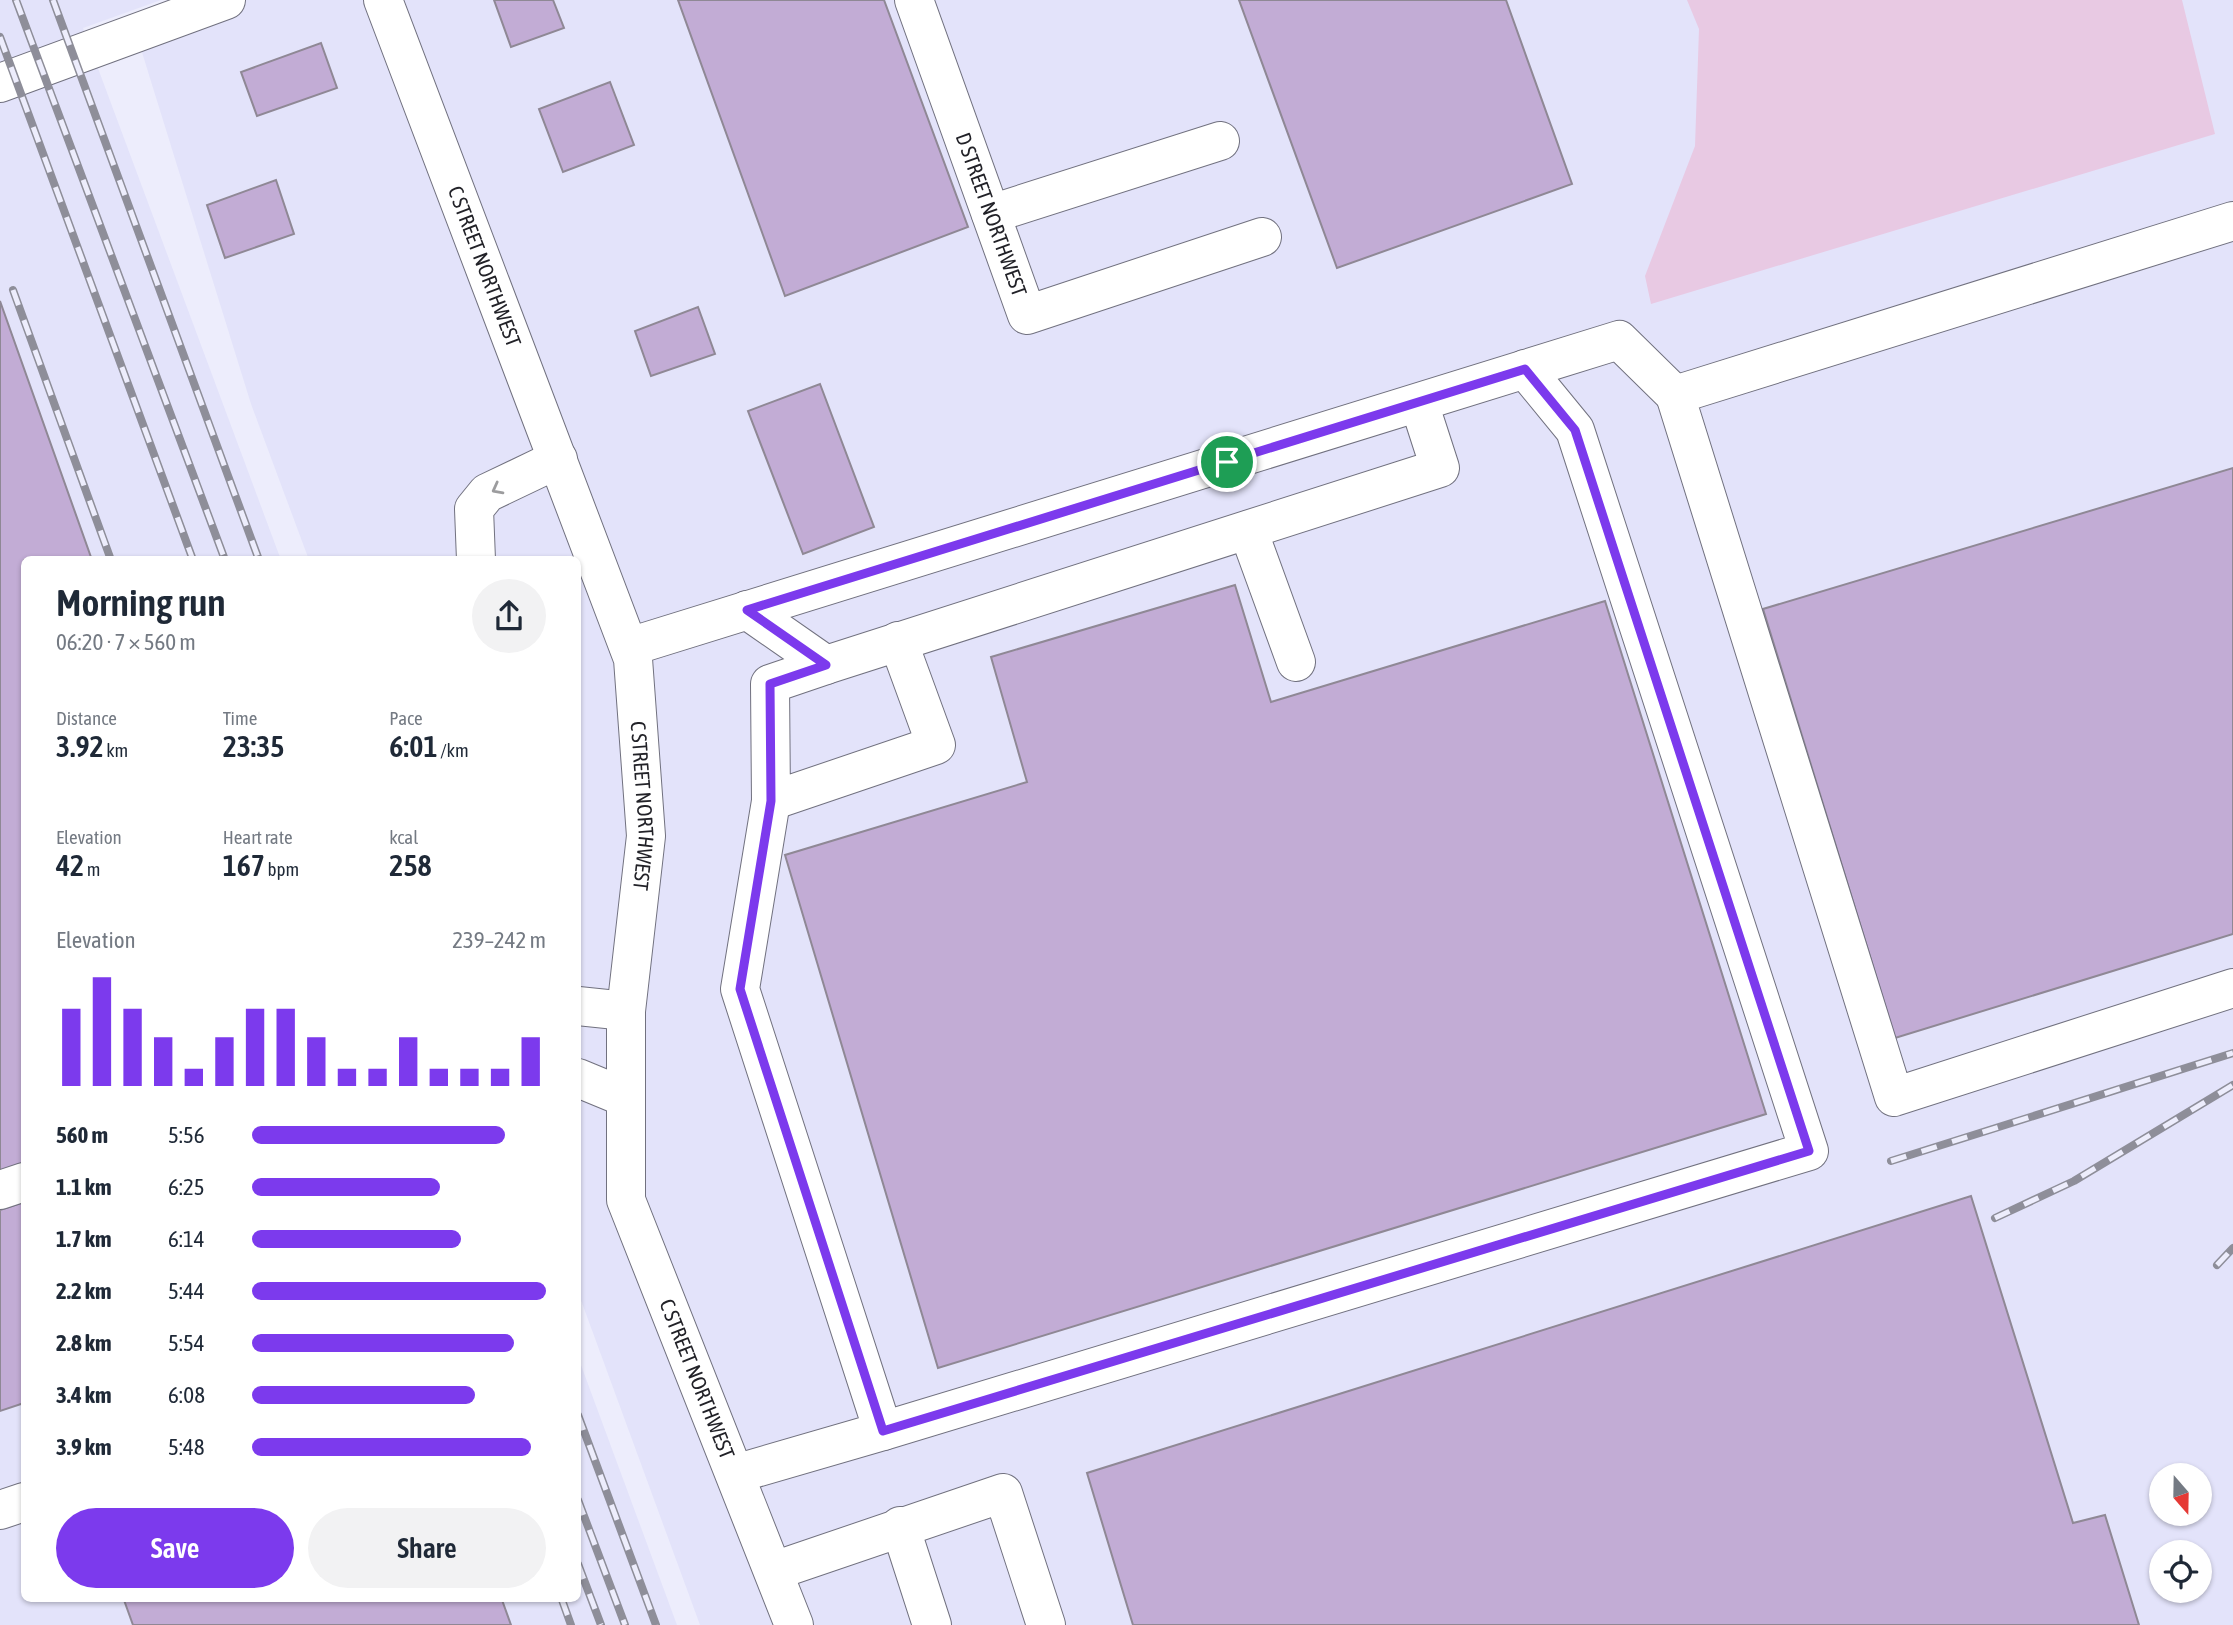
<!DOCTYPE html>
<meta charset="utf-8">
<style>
:root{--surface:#fff;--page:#f2f2f3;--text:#1f2937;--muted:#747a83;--accent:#7c3aed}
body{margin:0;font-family:"Asap Condensed",sans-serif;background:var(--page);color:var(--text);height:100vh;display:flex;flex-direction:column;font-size:26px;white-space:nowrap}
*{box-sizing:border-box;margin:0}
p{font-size:23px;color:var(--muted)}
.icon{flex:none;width:38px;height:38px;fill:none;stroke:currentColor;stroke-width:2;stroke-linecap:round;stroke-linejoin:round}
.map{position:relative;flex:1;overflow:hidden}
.side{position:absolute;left:21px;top:556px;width:560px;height:1046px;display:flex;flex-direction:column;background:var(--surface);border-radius:10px;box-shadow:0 2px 5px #0004}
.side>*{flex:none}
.needle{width:46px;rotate:160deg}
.buttons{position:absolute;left:2149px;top:1463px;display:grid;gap:14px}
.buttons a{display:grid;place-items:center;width:63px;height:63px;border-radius:50%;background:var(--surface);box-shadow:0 2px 5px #0004;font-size:35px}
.pin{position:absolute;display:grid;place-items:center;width:60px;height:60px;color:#fff;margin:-30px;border:4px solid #fff;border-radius:50%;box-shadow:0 2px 7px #0007}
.round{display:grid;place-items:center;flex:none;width:74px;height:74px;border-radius:37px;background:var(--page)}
.headline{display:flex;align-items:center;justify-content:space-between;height:119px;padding:0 35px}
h1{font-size:38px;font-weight:600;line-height:52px}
.stats{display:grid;grid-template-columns:repeat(3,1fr);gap:10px;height:119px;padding:7px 35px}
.stats div{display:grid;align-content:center}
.stats b{font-size:30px;font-weight:600}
.stats small{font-size:19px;font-weight:400}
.stats p{font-size:19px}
.chart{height:196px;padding:14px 35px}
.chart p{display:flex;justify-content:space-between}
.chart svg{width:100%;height:126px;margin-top:7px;stroke:var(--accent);stroke-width:6}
.button{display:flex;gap:14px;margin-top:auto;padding:14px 35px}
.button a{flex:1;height:80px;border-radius:42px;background:var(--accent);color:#fff;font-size:28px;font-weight:600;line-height:80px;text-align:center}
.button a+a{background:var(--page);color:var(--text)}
ul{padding:0 35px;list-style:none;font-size:23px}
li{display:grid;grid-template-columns:112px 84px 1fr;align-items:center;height:52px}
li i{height:18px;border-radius:9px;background:var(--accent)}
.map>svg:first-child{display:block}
</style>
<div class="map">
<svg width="2233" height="1625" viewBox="0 0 2233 1625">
<rect width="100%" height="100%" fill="#ededfc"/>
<!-- built -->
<g fill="#e3e3fa" fill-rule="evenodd">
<polygon points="0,0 161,0 83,28 281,560 24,560 24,1600 578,1600 578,1357 677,1625 0,1625"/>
<path d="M 227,0 L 2233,0 L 2233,1625 L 700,1625 L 578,1292 L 578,560 L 309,560 L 251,404 L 136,33 ZM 2161,1475 L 2200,1475 L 2200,1514 L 2161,1514 ZM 2161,1552 L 2200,1552 L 2200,1591 L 2161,1591 Z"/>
</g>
<!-- green -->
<polygon fill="#e8c9e3" points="1687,0 2182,0 2215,134 1651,304 1645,276 1695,146 1699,29"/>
<!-- building -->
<g fill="#c2acd5" stroke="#8f8895" stroke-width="2">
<polygon points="494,0 553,0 564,28 511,47"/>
<polygon points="678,0 884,0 968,227 785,296"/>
<polygon points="1239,0 1506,0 1572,184 1337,268"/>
<polygon points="321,43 337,88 257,116 241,72"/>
<polygon points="610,82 634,145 563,172 539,109"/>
<polygon points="276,180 294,234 225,258 207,205"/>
<polygon points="0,301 92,560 24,560 24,1173 0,1181"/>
<polygon points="698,307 715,354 651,376 635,331"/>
<polygon points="820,384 874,527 803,554 748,411"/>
<polygon points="2233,468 2233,934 1895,1038 1763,609"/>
<polygon points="1235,585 1271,702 1605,601 1766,1114 938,1368 785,855 1027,782 991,657"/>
<polygon points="1971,1196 2073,1523 2105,1515 2139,1625 1133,1625 1087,1473"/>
<polygon points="24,1202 24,1403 0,1411 0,1210"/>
<polygon points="124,1600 502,1600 511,1625 133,1625"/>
</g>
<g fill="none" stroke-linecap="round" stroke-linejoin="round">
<defs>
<g id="minor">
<path id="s1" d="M 383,0 L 633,659 L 646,836 L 626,1011 L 626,1200 L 794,1625"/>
<path id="s2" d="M 914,0 L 1027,315 L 1262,237"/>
<polyline points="0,83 226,0"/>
<polyline points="991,214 1220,141"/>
<polyline points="2233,221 1675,395 1894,1097 2233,988"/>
<polyline points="1248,530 1296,662"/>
<polyline points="476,560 474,509 487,493 558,459"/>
<polyline points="747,610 826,665 1440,468 1419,403"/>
<polyline points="629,647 1619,340 1675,395"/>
<polyline points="826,665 770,684 771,801 936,745 898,641"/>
<polyline points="578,1006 626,1011"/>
<polyline points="578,1078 624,1097"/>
<polyline points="0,1190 24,1182"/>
<polyline points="883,1431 1809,1151 1575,430 1525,369"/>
<polyline points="735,1474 883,1431 740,989 771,801"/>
<polyline points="0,1510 24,1502"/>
<polyline points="900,1526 932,1625"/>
<polyline points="774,1571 1003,1493 1046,1625"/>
</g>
</defs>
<!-- minor casing -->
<use href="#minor" stroke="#71717f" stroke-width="40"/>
<!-- minor -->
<use href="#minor" stroke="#fff" stroke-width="38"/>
<defs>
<g id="rail">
<polyline points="16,0 225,560"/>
<polyline points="53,0 259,560"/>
<polyline points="0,37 193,560"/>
<polyline points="13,290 111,560"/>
<polyline points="1891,1161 2233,1053"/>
<polyline points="1995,1218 2074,1181 2233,1085"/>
<polyline points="2217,1265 2233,1248"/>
<polyline points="578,1415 656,1625"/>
<polyline points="578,1500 625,1625"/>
<polyline points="578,1564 601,1625"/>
<polyline points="562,1600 571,1625"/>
</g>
</defs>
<!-- rail casing -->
<use href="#rail" stroke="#8e8e99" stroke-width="8"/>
<!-- rail -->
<use href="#rail" stroke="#ededfc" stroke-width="5" stroke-dasharray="16" stroke-linecap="butt"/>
</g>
<!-- one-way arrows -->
<defs><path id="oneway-chevron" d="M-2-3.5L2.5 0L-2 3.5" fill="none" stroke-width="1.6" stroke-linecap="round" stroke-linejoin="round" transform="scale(1.75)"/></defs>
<use stroke="#9c9c9e" href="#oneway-chevron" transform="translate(497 489) rotate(152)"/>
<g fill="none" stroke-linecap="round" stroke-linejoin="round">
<defs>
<polygon id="route" points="1525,369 1575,430 1809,1151 883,1431 740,989 771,801 770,684 826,665 747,610"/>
</defs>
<!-- route casing -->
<use href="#route" stroke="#fff" stroke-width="14"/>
<!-- route -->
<use href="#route" stroke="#7c3aed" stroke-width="9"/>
</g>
<g text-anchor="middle" stroke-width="5" stroke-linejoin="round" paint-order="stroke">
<!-- street labels -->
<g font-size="21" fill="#222228" stroke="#ededfc">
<text dy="7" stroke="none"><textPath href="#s2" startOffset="228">D STREET NORTHWEST</textPath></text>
<text dy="7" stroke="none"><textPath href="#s1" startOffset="285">C STREET NORTHWEST</textPath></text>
<text dy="7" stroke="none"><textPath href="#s1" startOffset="852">C STREET NORTHWEST</textPath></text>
<text dy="7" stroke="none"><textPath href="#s1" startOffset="1440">C STREET NORTHWEST</textPath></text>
</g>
</g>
</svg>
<div class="buttons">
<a><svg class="needle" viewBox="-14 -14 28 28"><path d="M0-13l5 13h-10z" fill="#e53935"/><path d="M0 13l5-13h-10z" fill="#747a83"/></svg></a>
<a><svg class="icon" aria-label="locate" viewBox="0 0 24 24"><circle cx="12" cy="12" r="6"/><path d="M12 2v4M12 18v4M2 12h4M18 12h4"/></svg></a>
</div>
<div class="pin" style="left:1227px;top:462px;background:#1e9e55"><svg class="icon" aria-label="arrive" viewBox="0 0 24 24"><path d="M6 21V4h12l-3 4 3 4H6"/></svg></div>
<section class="side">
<div class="headline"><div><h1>Morning run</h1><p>06:20 · 7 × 560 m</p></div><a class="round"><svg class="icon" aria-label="share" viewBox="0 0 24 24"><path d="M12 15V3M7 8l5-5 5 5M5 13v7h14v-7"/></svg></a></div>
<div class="stats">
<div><p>Distance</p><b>3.92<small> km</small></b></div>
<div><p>Time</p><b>23:35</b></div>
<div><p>Pace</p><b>6:01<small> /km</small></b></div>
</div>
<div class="stats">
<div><p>Elevation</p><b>42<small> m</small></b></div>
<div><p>Heart rate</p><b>167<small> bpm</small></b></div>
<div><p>kcal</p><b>258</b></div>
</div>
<div class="chart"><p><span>Elevation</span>239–242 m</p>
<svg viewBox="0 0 160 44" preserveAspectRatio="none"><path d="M5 44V17M15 44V6M25 44V17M35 44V27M45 44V38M55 44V27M65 44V17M75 44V17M85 44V27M95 44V38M105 44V38M115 44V27M125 44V38M135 44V38M145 44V38M155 44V27"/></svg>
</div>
<ul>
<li><b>560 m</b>5:56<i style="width:86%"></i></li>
<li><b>1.1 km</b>6:25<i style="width:64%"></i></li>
<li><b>1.7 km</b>6:14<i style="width:71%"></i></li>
<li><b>2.2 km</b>5:44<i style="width:100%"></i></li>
<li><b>2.8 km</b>5:54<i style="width:89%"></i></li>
<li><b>3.4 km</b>6:08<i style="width:76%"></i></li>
<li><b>3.9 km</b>5:48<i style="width:95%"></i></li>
</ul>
<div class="button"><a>Save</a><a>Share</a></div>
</section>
</div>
